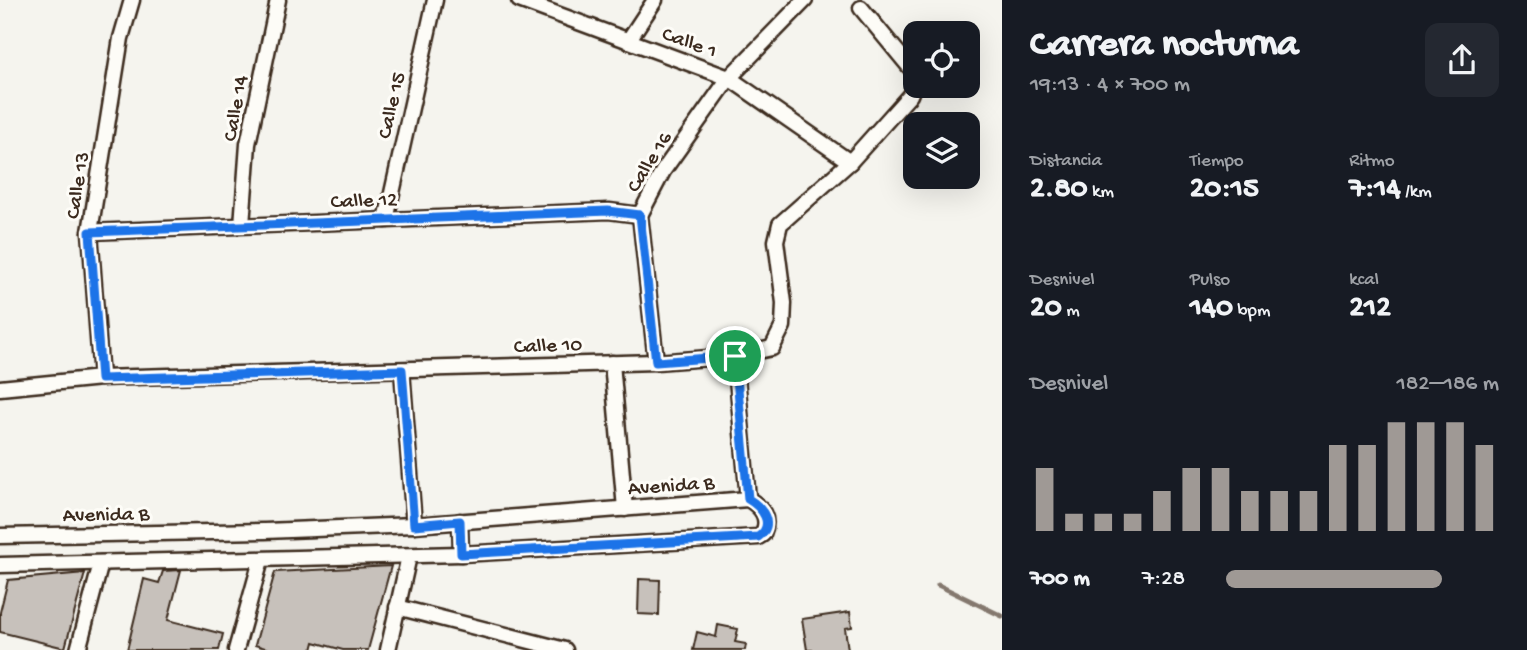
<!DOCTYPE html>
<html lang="es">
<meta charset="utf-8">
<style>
:root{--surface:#171b24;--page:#242831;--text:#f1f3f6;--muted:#9ea1a6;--accent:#9f9995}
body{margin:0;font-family:"Gochi Hand",sans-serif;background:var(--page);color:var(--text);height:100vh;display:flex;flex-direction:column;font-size:26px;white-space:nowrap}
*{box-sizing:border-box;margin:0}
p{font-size:23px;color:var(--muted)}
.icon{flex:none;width:38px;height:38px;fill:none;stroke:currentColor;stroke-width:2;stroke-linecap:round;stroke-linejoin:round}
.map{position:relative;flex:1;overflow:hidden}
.side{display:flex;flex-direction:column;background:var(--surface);width:525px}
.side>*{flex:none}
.controls{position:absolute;left:903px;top:21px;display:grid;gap:14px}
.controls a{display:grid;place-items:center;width:77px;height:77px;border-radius:14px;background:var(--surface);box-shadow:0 7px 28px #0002;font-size:35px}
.pin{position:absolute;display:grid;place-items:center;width:60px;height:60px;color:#fff;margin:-30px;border:4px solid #fff;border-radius:50%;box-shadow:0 2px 7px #0007}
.round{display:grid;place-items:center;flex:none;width:74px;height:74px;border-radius:14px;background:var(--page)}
.head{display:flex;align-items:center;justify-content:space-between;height:119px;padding:0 28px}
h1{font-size:38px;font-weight:700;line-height:52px}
.metrics{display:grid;grid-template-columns:repeat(3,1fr);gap:10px;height:119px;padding:7px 28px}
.metrics div{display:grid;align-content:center}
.metrics b{font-size:30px;font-weight:700}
.metrics small{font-size:19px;font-weight:400}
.metrics p{font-size:19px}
.chart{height:196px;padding:14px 28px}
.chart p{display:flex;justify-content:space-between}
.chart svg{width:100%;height:126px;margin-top:7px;stroke:var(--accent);stroke-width:6}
ul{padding:0 28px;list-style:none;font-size:23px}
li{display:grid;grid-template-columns:112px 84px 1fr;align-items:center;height:52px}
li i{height:18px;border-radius:9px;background:var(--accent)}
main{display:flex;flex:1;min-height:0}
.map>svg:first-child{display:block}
</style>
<main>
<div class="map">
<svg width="1002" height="650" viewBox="0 0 1002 650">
<rect width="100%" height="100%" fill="#f5f4ee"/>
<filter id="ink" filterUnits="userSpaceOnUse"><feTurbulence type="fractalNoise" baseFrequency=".0143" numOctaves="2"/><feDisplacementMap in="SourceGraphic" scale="14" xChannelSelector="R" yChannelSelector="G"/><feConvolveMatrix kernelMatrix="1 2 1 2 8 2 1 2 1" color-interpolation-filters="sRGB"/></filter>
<g filter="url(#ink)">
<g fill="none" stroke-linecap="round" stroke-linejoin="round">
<!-- stream -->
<polyline stroke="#84786e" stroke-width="5" points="938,585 1002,616"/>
</g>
<!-- building -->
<g fill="#c7c1bb" stroke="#3b2a1e" stroke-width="2">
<polygon points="391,566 368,650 343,650 314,642 312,650 272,650 255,645 275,572"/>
<polygon points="181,570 168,620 223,634 219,650 127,650 144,579 159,583 163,571"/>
<polygon points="85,573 65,648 0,632 0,612 8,580"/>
<polygon points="639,579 660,580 659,615 638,614"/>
<polygon points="850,612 852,627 845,628 848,650 807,650 802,619"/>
<polygon points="718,625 738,629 735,642 746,644 745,650 693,650 697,632 716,637"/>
</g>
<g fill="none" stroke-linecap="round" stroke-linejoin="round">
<defs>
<g id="minor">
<polyline points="519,0 729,78 850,162"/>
<polyline points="861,8 913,71 915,80"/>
<polyline points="628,41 655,0"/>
<polyline points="386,220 435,0"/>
<polyline points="242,225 248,144 278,0"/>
<polyline points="90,232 609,211 640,215"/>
<polyline points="735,356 748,499"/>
<polyline points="656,362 640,215 663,171 729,78 805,0"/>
<polyline points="612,363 625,509"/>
<polyline points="402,370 414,525"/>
<polyline points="101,378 90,232 121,38 132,0"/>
<polyline points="0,388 101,378 656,362 735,356 772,348 783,326 784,303 776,241 780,224 850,162 910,95 915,82"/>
<polyline points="460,521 461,554"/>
<path d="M 0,536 L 265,531 L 414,525 L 748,499 C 762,507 770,518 763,534 L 758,537 L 461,554 L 0,565"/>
<polyline points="397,607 565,650"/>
<polyline points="78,650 101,563"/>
<polyline points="236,650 261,560"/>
<polyline points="388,650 409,556"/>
</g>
</defs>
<!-- minor casing -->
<use href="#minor" stroke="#3b2a1e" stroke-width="19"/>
<!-- minor -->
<use href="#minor" stroke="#fdfcf7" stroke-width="14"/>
</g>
</g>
<g fill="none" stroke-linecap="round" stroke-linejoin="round" filter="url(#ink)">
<defs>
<path id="route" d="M 608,211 L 640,215 L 656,362 L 735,356 L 748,499 C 762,507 776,525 758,537 L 461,554 L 460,521 L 414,525 L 402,370 L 101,379 L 90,232 Z"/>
</defs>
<!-- route casing -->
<use href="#route" stroke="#fff" stroke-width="14"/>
<!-- route -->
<use href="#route" stroke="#1a73e8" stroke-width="9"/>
</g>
<g text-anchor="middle" stroke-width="6" stroke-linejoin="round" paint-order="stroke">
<!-- street labels -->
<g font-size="21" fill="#3b2a1e" stroke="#fdfcf7">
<text transform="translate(690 41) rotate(20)" y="7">Calle 1</text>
<text transform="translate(390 105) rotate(-77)" y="7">Calle 15</text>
<text transform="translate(234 108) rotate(-80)" y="7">Calle 14</text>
<text transform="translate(648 161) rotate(-58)" y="7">Calle 16</text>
<text transform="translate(76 185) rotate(-81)" y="7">Calle 13</text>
<text transform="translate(364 199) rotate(-2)" y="7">Calle 12</text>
<text transform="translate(548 344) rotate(-2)" y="7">Calle 10</text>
<text transform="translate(671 484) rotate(-4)" y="7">Avenida B</text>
<text transform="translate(106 513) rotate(-1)" y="7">Avenida B</text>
</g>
</g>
</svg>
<div class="controls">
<a><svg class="icon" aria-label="locate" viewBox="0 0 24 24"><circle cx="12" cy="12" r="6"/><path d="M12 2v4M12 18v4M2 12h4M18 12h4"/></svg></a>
<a><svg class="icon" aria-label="layers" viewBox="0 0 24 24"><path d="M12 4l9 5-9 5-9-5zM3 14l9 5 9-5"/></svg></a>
</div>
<div class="pin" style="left:735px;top:356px;background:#1e9e55"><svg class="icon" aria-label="arrive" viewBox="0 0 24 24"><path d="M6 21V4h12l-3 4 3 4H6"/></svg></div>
</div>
<section class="side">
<div class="head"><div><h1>Carrera nocturna</h1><p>19:13 · 4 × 700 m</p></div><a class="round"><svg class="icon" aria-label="share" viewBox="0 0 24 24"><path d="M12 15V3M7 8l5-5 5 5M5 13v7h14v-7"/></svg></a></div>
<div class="metrics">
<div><p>Distancia</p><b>2.80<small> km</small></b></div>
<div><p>Tiempo</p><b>20:15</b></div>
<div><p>Ritmo</p><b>7:14<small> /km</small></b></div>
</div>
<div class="metrics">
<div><p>Desnivel</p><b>20<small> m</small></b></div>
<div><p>Pulso</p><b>140<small> bpm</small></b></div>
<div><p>kcal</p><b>212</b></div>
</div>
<div class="chart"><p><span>Desnivel</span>182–186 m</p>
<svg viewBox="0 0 160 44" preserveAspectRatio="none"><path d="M5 44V22M15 44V38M25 44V38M35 44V38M45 44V30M55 44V22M65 44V22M75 44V30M85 44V30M95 44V30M105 44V14M115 44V14M125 44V6M135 44V6M145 44V6M155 44V14"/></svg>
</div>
<ul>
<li><b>700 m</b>7:28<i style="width:79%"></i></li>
</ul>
</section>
</main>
